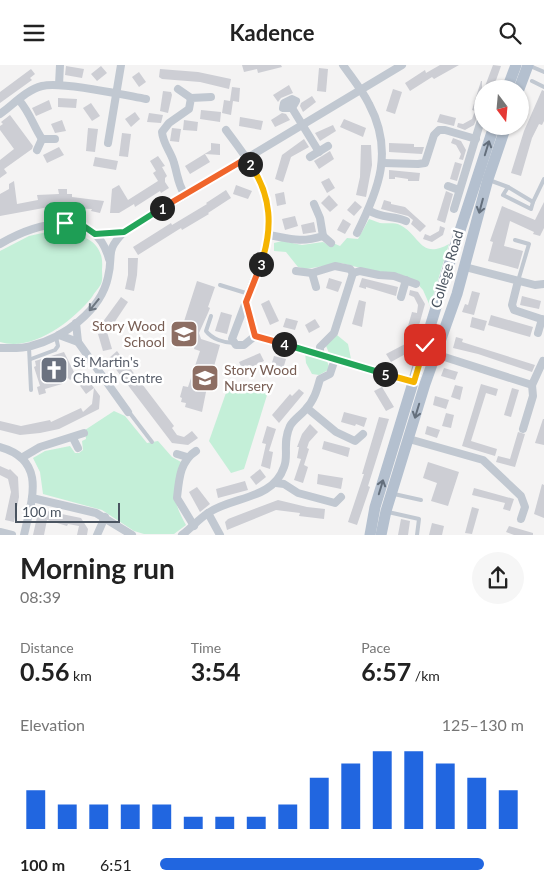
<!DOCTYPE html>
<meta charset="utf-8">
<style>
:root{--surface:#fff;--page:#f6f6f6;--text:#222;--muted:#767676;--accent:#2166e0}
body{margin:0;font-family:Lato,sans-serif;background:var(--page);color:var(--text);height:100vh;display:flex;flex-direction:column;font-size:19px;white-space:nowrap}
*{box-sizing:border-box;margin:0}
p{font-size:16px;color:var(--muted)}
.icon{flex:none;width:28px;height:28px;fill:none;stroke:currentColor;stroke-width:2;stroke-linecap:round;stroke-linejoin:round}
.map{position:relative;height:470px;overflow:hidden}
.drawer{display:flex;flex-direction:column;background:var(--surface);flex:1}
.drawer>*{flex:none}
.needle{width:32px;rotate:164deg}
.fabs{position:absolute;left:474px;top:15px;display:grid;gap:10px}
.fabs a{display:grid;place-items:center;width:55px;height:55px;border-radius:50%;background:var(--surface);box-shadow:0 1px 4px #0004;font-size:25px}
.scale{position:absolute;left:15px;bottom:12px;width:105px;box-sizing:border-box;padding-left:5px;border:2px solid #4a5460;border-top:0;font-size:14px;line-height:18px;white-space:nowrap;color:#4a5460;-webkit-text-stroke:4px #fff;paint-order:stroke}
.pin{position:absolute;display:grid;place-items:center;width:42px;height:42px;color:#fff;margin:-21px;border-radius:10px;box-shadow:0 2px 8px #0006}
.km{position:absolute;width:25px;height:25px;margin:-12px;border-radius:50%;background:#222;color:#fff;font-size:14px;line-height:25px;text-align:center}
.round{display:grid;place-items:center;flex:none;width:52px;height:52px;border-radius:26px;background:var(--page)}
.head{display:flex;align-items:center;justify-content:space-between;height:85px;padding:0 20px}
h1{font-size:28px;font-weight:700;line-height:38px}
.figures{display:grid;grid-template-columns:repeat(3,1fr);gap:8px;height:85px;padding:5px 20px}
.figures div{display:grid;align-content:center}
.figures b{font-size:25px;font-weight:700}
.figures small{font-size:14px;font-weight:400}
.figures p{font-size:14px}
.chart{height:140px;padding:10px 20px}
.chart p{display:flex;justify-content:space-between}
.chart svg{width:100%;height:90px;margin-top:5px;stroke:var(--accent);stroke-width:6}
ul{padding:0 20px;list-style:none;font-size:16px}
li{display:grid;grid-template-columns:80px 60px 1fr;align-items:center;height:38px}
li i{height:12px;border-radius:6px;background:var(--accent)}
header{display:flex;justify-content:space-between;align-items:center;height:65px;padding:0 20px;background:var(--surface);font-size:22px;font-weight:700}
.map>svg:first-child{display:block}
</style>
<header><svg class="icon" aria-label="menu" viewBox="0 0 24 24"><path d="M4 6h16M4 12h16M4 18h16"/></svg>Kadence<svg class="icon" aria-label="search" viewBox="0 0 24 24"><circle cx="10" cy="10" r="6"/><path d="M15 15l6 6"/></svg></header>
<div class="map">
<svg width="544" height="470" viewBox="0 0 544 470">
<rect width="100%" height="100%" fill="#f4f3f3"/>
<!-- green -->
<g fill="#c4efd8">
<path d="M 369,154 C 373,155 376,157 380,158 C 387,159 394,157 400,160 C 420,170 420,195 449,179 L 430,241 L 423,225 L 415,216 L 397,208 L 380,208 L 341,198 L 306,204 L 298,202 L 286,187 L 274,186 L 274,178 L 282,176 L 302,180 L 323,177 L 328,180 L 333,178 L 340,181 L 347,173 L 358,174 Z"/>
<path d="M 56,165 C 80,168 105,175 102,204 C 102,208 103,215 101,219 C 99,223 94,228 92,232 C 73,256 33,287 0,277 L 0,186 L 29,171 Z"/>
<polygon points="337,270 348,279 351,294 329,288 326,281 327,277"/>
<polygon points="305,287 326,294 329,301 328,305 319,310 312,309 306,298"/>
<polygon points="227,325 268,327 244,404 231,408 209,376"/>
<path d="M 114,346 L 125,351 L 147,378 L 158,376 L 172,392 L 181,397 C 174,427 170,431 186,460 L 174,469 L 144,469 L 134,466 L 102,445 L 43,429 L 40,407 L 33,393 L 45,386 L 70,381 L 75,388 L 79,388 L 83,385 L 82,376 L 86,374 L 85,365 Z"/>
</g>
<!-- building -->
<g fill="#cdced4">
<polygon points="242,0 281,0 282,2 258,8 257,4 244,7"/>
<polygon points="440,0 459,0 434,14 432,12 410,26 405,18 425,5 426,8"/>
<polygon points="493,0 501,1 493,24 484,24"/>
<polygon points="66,1 84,4 82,13 65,10"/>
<polygon points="101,1 107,8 97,16 91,9"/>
<polygon points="319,3 328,4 326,27 317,26"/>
<polygon points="31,4 35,9 30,13 32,15 0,38 0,27"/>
<polygon points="160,4 198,7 231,14 229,24 200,17 162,14 159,12"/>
<polygon points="139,7 146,17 139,22 132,12"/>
<polygon points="481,16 482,16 482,39 474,60 465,65 457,62 458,58 463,59 472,54 475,46 472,45"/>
<polygon points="289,20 293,28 281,33 278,37 273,30"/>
<polygon points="232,22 240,23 239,37 233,36 231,50 222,48 224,35 230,36"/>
<polygon points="393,24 402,27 395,49 386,46"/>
<polygon points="542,25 544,26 544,56 542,60 539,59 532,73 521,111 511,108 524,66"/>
<polygon points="163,26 171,27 172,30 168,48 160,46"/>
<polygon points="312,31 316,37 303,47 300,41 301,38"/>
<polygon points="58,33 77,34 76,43 58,42"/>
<polygon points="49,35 52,44 36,51 32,43"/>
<polygon points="91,38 100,51 92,56 83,43"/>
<polygon points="201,45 221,47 220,57 200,54"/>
<polygon points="135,47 140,54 131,62 125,54"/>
<polygon points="149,48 163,50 161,58 147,57"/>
<polygon points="282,48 286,49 290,55 275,62 271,55"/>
<polygon points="440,49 456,53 454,61 437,57"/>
<polygon points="10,50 33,81 32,84 4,104 7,108 0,113 0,95 14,84 0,65 0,61 3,59 1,57"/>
<polygon points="240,52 263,56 261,65 239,61"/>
<polygon points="344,54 366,63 363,72 340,62"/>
<polygon points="62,55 66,66 55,68 51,59"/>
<polygon points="184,55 198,57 197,66 183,65"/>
<polygon points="333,60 336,66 320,76 315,68"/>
<polygon points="88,63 98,64 95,87 86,86"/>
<polygon points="172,63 181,64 179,77 170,76"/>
<polygon points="122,68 131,69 128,92 119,91"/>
<polygon points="453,73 461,76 466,85 463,95 459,94 461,89 456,80 451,78"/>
<polygon points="304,74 309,82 291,92 283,117 275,114 282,90"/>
<polygon points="211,78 220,79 220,90 205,89 210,97 190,109 185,101 211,85"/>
<polygon points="389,78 414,79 414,82 424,82 422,89 389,87"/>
<polygon points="361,80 371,80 372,100 366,132 356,130 360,112"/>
<polygon points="59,82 64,90 47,98 43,90"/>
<polygon points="330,86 334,94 319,104 314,96"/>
<polygon points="158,91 165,101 162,102 167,111 165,113 165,117 169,123 161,128 160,126 135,142 134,139 119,148 110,148 112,124 119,120 128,135 158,116 153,108 156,106 150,96"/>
<polygon points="95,92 118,96 116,105 93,101"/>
<polygon points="455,97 462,99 457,116 450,114"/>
<polygon points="389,105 420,108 419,116 408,116 408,114 395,112 395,114 389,114"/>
<polygon points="329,113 335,123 327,128 321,117"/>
<polygon points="14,116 17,139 38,135 37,130 59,129 58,124 67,124 67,129 72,129 72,132 104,136 100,148 91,146 92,144 49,142 0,151 0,129 9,124 9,119"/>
<polygon points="236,120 252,126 248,134 233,129"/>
<polygon points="226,125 231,133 208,148 209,149 182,165 181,163 138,190 133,182 171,158 172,160 207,139 206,138"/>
<polygon points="446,126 453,129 445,158 437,155"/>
<polygon points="284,127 286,139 277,141 275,129"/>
<polygon points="329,130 338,140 330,147 321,138"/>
<polygon points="384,135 391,137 391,139 405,142 426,161 420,167 411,159 413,155 408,151 381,144"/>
<polygon points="355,136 362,142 354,151 347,145"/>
<polygon points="544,137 544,163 540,171 533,169 534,167 510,156 504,181 523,186 518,204 488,196 493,177 490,176 502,141 535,155"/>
<polygon points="295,151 298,161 285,165 282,154"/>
<polygon points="343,154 351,159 345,169 337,165"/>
<polygon points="314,157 316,167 303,169 301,160"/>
<polygon points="440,161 445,163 443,170 432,177 423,174 425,169 430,171 439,166"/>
<polygon points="128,193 138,193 137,210 134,226 125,224 128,210"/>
<polygon points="329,213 342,217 338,227 326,223"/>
<polygon points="362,213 398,222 396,231 366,222 366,224 359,222"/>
<polygon points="197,216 215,222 208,242 210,243 208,248 199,268 201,274 220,280 213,305 217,306 211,323 207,322 202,347 185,342 186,338 181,337 182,333 180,332 183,321 188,322 200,286 194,284 195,280 178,275"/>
<polygon points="410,225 418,227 425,239 416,271 406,268 412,247 417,248 418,240 414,232 409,230"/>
<polygon points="472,226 480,228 474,250 462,247 465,239 468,240"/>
<polygon points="522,231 541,236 539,244 520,240"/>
<polygon points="121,232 128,237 110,264 102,258"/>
<polygon points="269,235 279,256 270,260 261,239"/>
<polygon points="359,235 366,237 362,262 352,259"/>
<polygon points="221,247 232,250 227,269 215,266"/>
<polygon points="491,250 533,262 530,272 488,260"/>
<polygon points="472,252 487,256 484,266 470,262"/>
<polygon points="286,253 298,256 295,265 283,262"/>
<polygon points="315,254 320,262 309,268 305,260"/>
<polygon points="107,267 112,284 103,286 98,269"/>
<polygon points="456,272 463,274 462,277 535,300 532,307 478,289 453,283"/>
<polygon points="407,278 411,286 391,297 386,289"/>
<polygon points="117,286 174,361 172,363 177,370 184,372 192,366 198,373 188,380 172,378 108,294"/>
<polygon points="64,287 76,311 70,315 68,313 62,319 45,324 46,328 39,330 37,322 40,321 34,302 36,301 35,296"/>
<polygon points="260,288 264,296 243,306 239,297"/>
<polygon points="274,291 286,294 283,304 271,301"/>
<polygon points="444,303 458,307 455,315 441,311"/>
<polygon points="86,312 100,331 99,344 59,364 40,368 20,370 0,365 0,356 21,361 50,355 51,357 81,343 83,347 92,339 94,323 86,329 78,318"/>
<polygon points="481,319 498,324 496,331 486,328 471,376 497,384 495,391 462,381"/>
<polygon points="455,320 463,322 460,335 451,332"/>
<polygon points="382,322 394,342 386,346 374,326"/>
<polygon points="512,323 519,325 511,352 504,350"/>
<polygon points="299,324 304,328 279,358 272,350 290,329 292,331"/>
<polygon points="435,331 449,335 446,344 433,340"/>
<polygon points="344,347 367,353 364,362 356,359 355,361 341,357"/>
<polygon points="446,348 454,350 451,363 442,361"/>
<polygon points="379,352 389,354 368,421 370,422 357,460 348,457 364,409 362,409"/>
<polygon points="543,354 544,354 544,380 535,378"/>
<polygon points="310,359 318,367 309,377 307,383 309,384 304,400 308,402 303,418 294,415 301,394 297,393 299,382 297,382 302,369"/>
<polygon points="267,361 276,364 269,386 273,387 270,404 261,401 266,379 262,378"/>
<polygon points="427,361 440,365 437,373 425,369"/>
<polygon points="518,367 525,369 515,402 496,397 498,391 510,394"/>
<polygon points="324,376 350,383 348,392 322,384"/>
<polygon points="428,397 459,407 448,441 431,436 437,418 423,413"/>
<polygon points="0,401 9,405 10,404 18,412 19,432 14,457 5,455 11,427 8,414 0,410"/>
<polygon points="260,404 266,412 256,420 250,412"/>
<polygon points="318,409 343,413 341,424 317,419"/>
<polygon points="245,416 248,425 218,433 216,424"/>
<polygon points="542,419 544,420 544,453 534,449"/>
<polygon points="197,422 210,439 200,447 189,427"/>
<polygon points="474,423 514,434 510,446 503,444 505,438 472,430"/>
<polygon points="278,435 307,442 325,444 324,454 299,451 300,448 276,445 227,465 225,457 228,454"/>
<polygon points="472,442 479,444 472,469 465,468"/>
<polygon points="47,446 81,453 88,464 87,470 77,470 79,461 68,459 67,461 47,455 44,470 33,470 37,452"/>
<polygon points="401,454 410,456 408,470 398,470"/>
<polygon points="432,458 444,461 442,470 429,470"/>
<polygon points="509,461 533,468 533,470 514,470 506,467"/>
</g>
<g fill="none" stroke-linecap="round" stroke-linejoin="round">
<!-- lane -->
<g stroke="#c1c8d1" stroke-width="4">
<polyline points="530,1 544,7"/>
<polyline points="532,16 544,22"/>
<polyline points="489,115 508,122 533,137 544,114"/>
<polyline points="508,122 503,130 531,144 533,137"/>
<polyline points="515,175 529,179 518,216"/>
<polyline points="220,220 249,229"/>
<path d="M 211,251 L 206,266 C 212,274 224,278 234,278"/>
<polyline points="29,282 31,325"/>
<polyline points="31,294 55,285 58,281 56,272"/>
<polyline points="129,347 152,377"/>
<polyline points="394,429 421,435"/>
<polyline points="388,447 419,454 417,470"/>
</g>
<!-- street -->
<g stroke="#c1c8d1" stroke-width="8">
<path d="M 343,0 C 352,13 362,25 369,39 C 394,86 379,124 357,168"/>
<polyline points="59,20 60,0"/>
<polyline points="178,24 191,33"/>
<path d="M 19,35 C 30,48 33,60 42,74 L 55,74"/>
<polyline points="292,43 296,36 292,34 284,38 283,43 292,43 319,87"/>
<path d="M 0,49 C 13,40 26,25 42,21 C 61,16 124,30 146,34"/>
<path d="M 226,65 C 259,109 281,138 262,195 C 259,204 246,231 246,238 C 246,246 253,262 255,271"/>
<polyline points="108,78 121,0"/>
<polyline points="37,85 42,74"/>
<polyline points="310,92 328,81"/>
<polyline points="383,98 418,99 425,98 434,70 439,65 445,65 476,74"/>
<polyline points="448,121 459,125"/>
<path d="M 184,129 C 177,116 178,111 174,98 C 171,87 163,79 162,67 L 169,58 L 189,44 L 191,33 L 211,32"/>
<polyline points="454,144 482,52"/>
<path d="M 368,145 C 383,154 392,150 406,156"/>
<polyline points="95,169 124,167"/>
<path d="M 269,170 C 291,174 301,178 323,171 L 320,153 L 314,139"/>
<polyline points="323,171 331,178"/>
<path d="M 0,179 C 34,159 95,140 109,194"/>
<polyline points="465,202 535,220 544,219"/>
<polyline points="296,206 312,208 335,201 350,204 353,208"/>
<polyline points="312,208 316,222"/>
<polyline points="353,208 360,206 379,210 394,211 416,219"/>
<polyline points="518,216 512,240 514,245 544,255"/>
<polyline points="401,232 406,215"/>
<polyline points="246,237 232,274 236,280 244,280 255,271 414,317"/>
<polyline points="76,258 78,277 128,347"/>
<polyline points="538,268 542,254"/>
<polyline points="59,270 78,277"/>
<path d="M 0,283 C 10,283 21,284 31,281 C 63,273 101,246 108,212 C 114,189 104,187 124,167 L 402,0"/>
<polyline points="320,289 320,282 334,268 353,208"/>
<polyline points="435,289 532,320 533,331 523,364"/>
<polyline points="532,320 543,296"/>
<polyline points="307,343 336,367 355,376 363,369"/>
<polyline points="73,373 78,383"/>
<polyline points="409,374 483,395 521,431 525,442 521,454"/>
<path d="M 0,382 C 47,395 32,434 24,470"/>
<polyline points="177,389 187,392"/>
<polyline points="23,392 40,382 84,368"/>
<polyline points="276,418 284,419 298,428 335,438 341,432"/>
<polyline points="32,433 96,448 132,470"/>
<polyline points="208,448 220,470"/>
<path d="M 194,461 L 177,433 C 179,414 180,396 196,386"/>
<polyline points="0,467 12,470"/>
<polyline points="97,470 105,452"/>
<path d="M 182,470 C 191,463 199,454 208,448 C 233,431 273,435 284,402 C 289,390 282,378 290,361 C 293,355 301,350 305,345 C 314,336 317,325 320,314 L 330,309 L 335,294"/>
</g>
<!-- primary -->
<g stroke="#b4c0cf" stroke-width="11">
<polyline points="507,24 516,0"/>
<polyline points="519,24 528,0"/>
<polyline points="370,470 375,442 452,190 494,61"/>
<polyline points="381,470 386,446 425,319 457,229 488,114 506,61"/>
</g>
</g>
<!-- one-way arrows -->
<defs><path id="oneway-shaft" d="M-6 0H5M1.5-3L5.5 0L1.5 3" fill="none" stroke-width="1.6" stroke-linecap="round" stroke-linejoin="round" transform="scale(1.25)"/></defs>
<g stroke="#646f7c">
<use href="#oneway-shaft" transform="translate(487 83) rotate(-73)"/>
<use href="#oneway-shaft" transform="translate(481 141) rotate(105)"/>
<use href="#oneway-shaft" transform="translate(417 346) rotate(107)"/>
<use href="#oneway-shaft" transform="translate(381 422) rotate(-73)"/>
</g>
<use stroke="#6e7782" href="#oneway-shaft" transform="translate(94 240) rotate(129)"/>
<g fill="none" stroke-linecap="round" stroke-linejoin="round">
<defs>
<polyline id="split-1" points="65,158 85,162 95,169 124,167 162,143"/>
<polyline id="split-2" points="162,143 247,93 250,99"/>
<path id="split-3" d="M 250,99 C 272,131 273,163 261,199"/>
<polyline id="split-4" points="261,199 246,237 255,271 284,279"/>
<polyline id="split-5" points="284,279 385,309"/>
<polyline id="split-6" points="385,309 414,317 425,280"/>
</defs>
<!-- split-1 casing -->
<use href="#split-1" stroke="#fff" stroke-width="10"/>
<!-- split-2 casing -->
<use href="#split-2" stroke="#fff" stroke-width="10"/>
<!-- split-3 casing -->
<use href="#split-3" stroke="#fff" stroke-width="10"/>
<!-- split-4 casing -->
<use href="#split-4" stroke="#fff" stroke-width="10"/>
<!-- split-5 casing -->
<use href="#split-5" stroke="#fff" stroke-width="10"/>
<!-- split-6 casing -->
<use href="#split-6" stroke="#fff" stroke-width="10"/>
<!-- split-1 -->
<use href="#split-1" stroke="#22a559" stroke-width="6"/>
<!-- split-2 -->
<use href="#split-2" stroke="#f0652b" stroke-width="6"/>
<!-- split-3 -->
<use href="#split-3" stroke="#f5b400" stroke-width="6"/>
<!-- split-4 -->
<use href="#split-4" stroke="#f0652b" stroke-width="6"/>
<!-- split-5 -->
<use href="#split-5" stroke="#22a559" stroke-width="6"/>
<!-- split-6 -->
<use href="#split-6" stroke="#f5b400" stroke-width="6"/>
</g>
<!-- icons -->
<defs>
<symbol id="school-square" viewBox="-11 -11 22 22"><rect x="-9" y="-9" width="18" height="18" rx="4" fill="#8d6e63" stroke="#fff"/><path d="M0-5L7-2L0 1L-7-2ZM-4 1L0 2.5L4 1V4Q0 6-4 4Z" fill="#fff"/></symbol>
<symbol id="church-square" viewBox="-11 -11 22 22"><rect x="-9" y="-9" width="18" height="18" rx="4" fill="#6b7280" stroke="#fff"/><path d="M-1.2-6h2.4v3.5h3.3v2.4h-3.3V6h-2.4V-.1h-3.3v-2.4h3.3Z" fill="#fff"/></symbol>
</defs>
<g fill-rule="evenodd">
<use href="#school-square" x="168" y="253" width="32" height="32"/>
<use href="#church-square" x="38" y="289" width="32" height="32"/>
<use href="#school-square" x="189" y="297" width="32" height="32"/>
</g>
<g text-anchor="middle" stroke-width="5" stroke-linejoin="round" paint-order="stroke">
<!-- street labels -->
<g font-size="14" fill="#4a5460" stroke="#fff">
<text transform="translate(447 204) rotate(-73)" y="5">College Road</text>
</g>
<!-- education labels -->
<g font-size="14" fill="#785e54" stroke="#fff" text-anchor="end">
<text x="165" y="266">Story Wood<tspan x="165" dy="16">School</tspan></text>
<text x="224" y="310" text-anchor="start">Story Wood<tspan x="224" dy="16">Nursery</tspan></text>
</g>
<!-- worship labels -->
<g font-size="14" fill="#5b616d" stroke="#fff" text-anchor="start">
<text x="73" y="302">St Martin's<tspan x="73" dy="16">Church Centre</tspan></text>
</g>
</g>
</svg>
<div class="fabs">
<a><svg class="needle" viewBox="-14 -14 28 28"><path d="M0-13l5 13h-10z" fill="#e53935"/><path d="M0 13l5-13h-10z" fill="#767676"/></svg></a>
</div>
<div class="scale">100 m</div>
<div class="pin" style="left:65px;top:158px;background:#1e9e55"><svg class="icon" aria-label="arrive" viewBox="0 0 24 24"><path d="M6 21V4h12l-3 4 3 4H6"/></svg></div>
<div class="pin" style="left:425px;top:280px;background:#d93025"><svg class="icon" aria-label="check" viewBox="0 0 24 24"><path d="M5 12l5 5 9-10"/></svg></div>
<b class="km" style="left:162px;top:143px">1</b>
<b class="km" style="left:250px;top:99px">2</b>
<b class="km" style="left:261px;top:199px">3</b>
<b class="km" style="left:284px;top:279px">4</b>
<b class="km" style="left:385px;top:309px">5</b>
</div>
<section class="drawer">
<div class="head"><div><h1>Morning run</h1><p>08:39</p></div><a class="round"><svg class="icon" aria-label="share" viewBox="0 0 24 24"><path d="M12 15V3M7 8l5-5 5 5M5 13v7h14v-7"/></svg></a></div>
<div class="figures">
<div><p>Distance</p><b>0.56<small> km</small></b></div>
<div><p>Time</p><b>3:54</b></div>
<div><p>Pace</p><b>6:57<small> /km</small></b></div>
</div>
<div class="chart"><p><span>Elevation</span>125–130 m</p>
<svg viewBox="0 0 160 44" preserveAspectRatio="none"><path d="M5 44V25M15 44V32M25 44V32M35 44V32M45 44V32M55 44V38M65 44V38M75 44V38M85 44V32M95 44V19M105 44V12M115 44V6M125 44V6M135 44V12M145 44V19M155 44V25"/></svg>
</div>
<ul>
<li><b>100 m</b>6:51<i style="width:89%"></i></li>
</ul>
</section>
